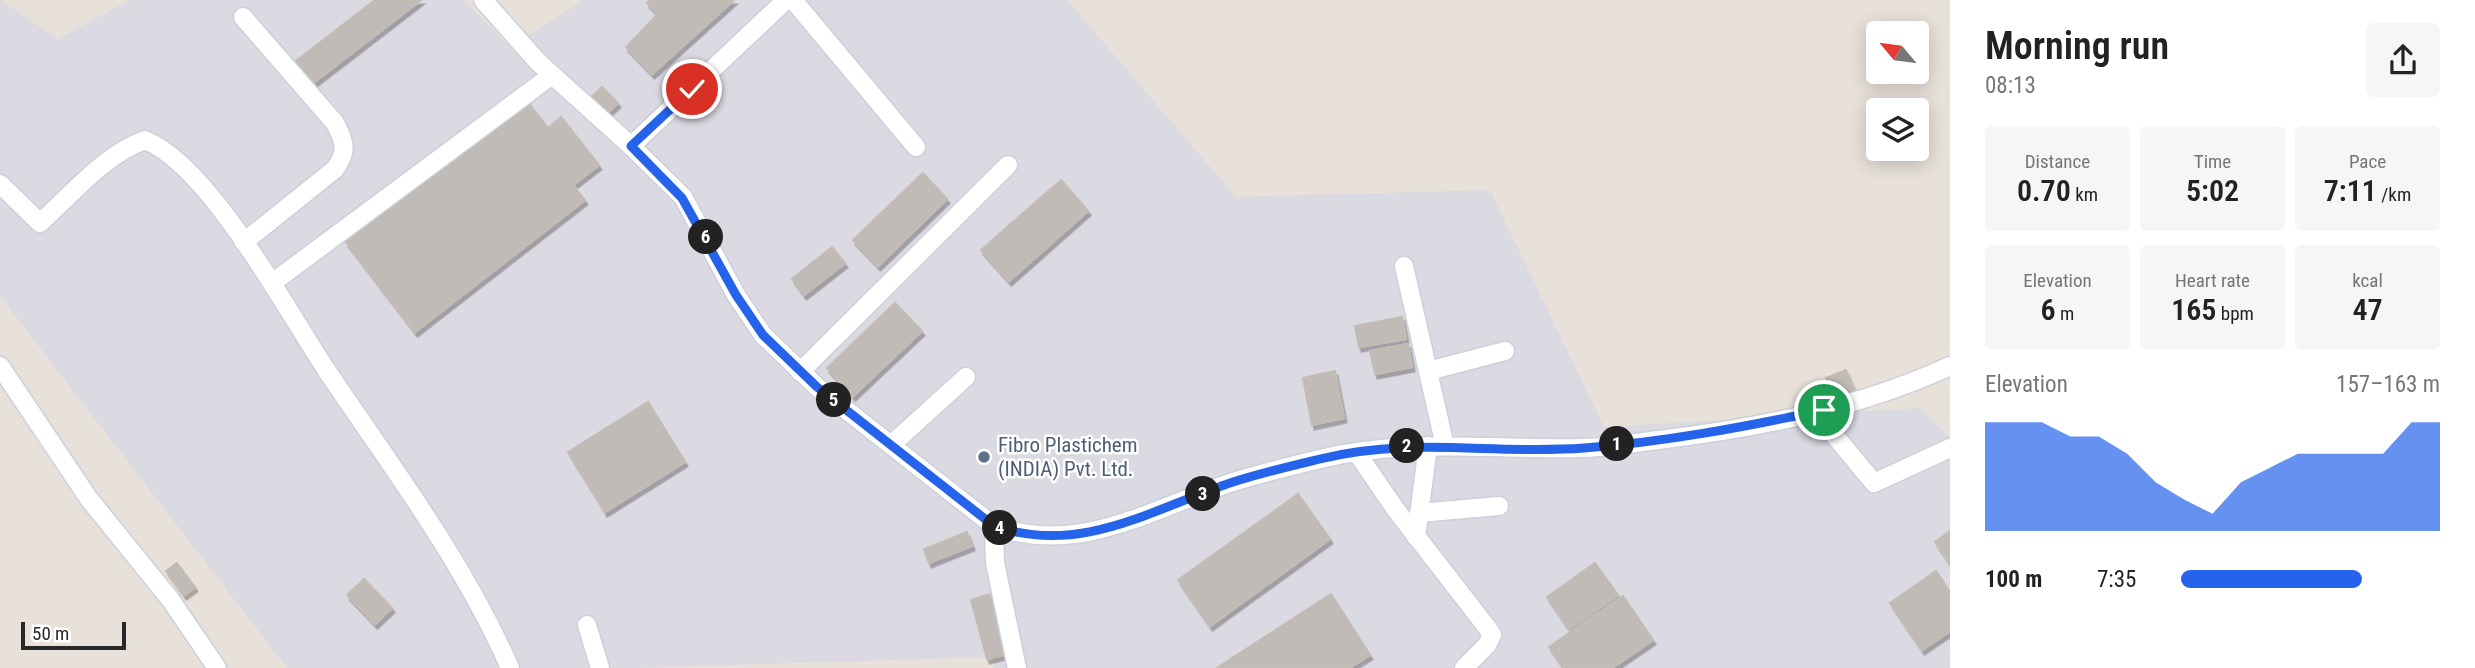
<!DOCTYPE html>
<meta charset="utf-8">
<style>
:root{--surface:#fff;--page:#f6f6f6;--text:#222;--muted:#767676;--accent:#2563eb}
body{margin:0;font-family:"Roboto Condensed",sans-serif;background:var(--page);color:var(--text);height:100vh;display:flex;flex-direction:column;font-size:26px;white-space:nowrap}
*{box-sizing:border-box;margin:0}
p{font-size:23px;color:var(--muted)}
.icon{flex:none;width:38px;height:38px;fill:none;stroke:currentColor;stroke-width:2;stroke-linecap:round;stroke-linejoin:round}
.map{position:relative;flex:1;overflow:hidden}
.sheet{display:flex;flex-direction:column;background:var(--surface);width:525px}
.sheet>*{flex:none}
.needle{width:46px;rotate:299deg}
.tools{position:absolute;left:1866px;top:21px;display:grid;gap:14px}
.tools a{display:grid;place-items:center;width:63px;height:63px;border-radius:7px;background:var(--surface);box-shadow:0 4px 18px #0003;font-size:35px}
.scale{position:absolute;left:21px;bottom:18px;width:105px;box-sizing:border-box;padding-left:7px;border:4px solid #272727;border-top:0;font-size:19px;line-height:24px;white-space:nowrap;color:#272727;-webkit-text-stroke:5px #fff;paint-order:stroke}
.pin{position:absolute;display:grid;place-items:center;width:60px;height:60px;color:#fff;margin:-30px;border:4px solid #fff;border-radius:50%;box-shadow:0 2px 7px #0007}
.km{position:absolute;width:35px;height:35px;margin:-18px;border-radius:50%;background:#222;color:#fff;font-size:19px;line-height:35px;text-align:center}
.round{display:grid;place-items:center;flex:none;width:74px;height:74px;border-radius:7px;background:var(--page)}
.headline{display:flex;align-items:center;justify-content:space-between;height:119px;padding:0 35px}
h1{font-size:38px;font-weight:600;line-height:52px}
.metrics{display:grid;grid-template-columns:repeat(3,1fr);gap:10px;height:119px;padding:7px 35px}
.metrics div{display:grid;align-content:center;border-radius:7px;background:var(--page);text-align:center}
.metrics b{font-size:30px;font-weight:600}
.metrics small{font-size:19px;font-weight:400}
.metrics p{font-size:19px}
.chart{height:196px;padding:14px 35px}
.chart p{display:flex;justify-content:space-between}
.chart svg{width:100%;height:126px;margin-top:7px;fill:var(--accent);opacity:.7}
ul{padding:0 35px;list-style:none;font-size:23px}
li{display:grid;grid-template-columns:112px 84px 1fr;align-items:center;height:52px}
li i{height:18px;border-radius:9px;background:var(--accent)}
main{display:flex;flex:1;min-height:0}
.map>svg:first-child{display:block}
</style>
<main>
<div class="map">
<svg width="1950" height="668" viewBox="0 0 1950 668">
<defs>
<filter id="shadow"><feDropShadow dx="2.5" dy="4.5" stdDeviation="0" flood-color="#0004"/></filter>
</defs>
<rect width="100%" height="100%" fill="#e8e1d9"/>
<!-- industrial -->
<polygon fill="#dbd9e1" points="0,0 58,39 130,0 463,0 511,47 584,0 1067,0 1236,197 1490,190 1604,427 1921,408 1950,438 1950,668 993,668 993,657 633,668 287,668 0,296"/>
<!-- building -->
<g fill="#c0bbb6" stroke="#c3bcb3" stroke-width="2" filter="url(#shadow)">
<polygon points="375,0 421,0 313,83 296,61"/>
<polygon points="650,0 734,0 652,74 626,47 658,14 647,3"/>
<polygon points="602,87 618,103 604,116 589,99"/>
<polygon points="527,101 548,128 561,117 599,165 573,185 585,200 415,332 346,242"/>
<polygon points="923,173 947,199 878,266 853,240"/>
<polygon points="1061,180 1088,211 1009,281 981,250"/>
<polygon points="832,247 845,263 804,295 792,279"/>
<polygon points="895,303 922,331 853,396 827,368"/>
<polygon points="1402,317 1406,339 1359,347 1355,326"/>
<polygon points="1408,344 1412,367 1375,374 1370,351"/>
<polygon points="1846,370 1857,396 1837,405 1826,378"/>
<polygon points="1335,371 1344,418 1312,425 1303,378"/>
<polygon points="648,402 685,462 605,512 568,452"/>
<polygon points="1298,494 1330,539 1210,626 1178,580"/>
<polygon points="1950,531 1950,564 1935,542"/>
<polygon points="967,532 972,546 929,563 924,549"/>
<polygon points="177,563 195,587 184,595 166,571"/>
<polygon points="1595,563 1618,595 1569,629 1547,597"/>
<polygon points="1936,571 1950,592 1950,631 1922,650 1890,603"/>
<polygon points="364,579 392,608 375,624 347,595"/>
<polygon points="991,594 1007,654 987,659 971,600"/>
<polygon points="1331,594 1370,655 1349,668 1217,668"/>
<polygon points="1623,596 1653,640 1612,668 1564,668 1549,647"/>
</g>
<g fill="none" stroke-linecap="round" stroke-linejoin="round">
<defs>
<g id="minor">
<path d="M 483,0 L 538,62 L 631,146 L 683,197 L 736,295 L 763,335 L 817,387 L 994,526 C 1082,556 1152,508 1233,482 C 1262,473 1291,466 1320,459 C 1406,438 1492,450 1579,448 C 1605,448 1632,443 1658,440 C 1759,428 1858,408 1950,366"/>
<polyline points="793,0 916,147"/>
<path d="M 243,17 L 335,123 C 345,142 348,151 335,169 L 244,242"/>
<polyline points="631,146 786,0"/>
<path d="M 0,184 L 40,223 C 71,195 105,154 145,140 C 210,166 287,311 327,371 C 392,467 463,561 510,668"/>
<polyline points="1404,266 1445,446"/>
<polyline points="272,283 552,75"/>
<polyline points="0,366 89,499 170,599 217,668"/>
<polyline points="1428,371 1505,351"/>
<polyline points="800,372 1008,165"/>
<polyline points="1815,412 1874,483 1950,448"/>
<polyline points="891,445 966,377"/>
<polyline points="1357,453 1396,510 1489,630 1492,635 1487,645 1464,668"/>
<polyline points="1419,513 1499,506"/>
<polyline points="994,526 995,563 1017,668"/>
<polyline points="1416,537 1428,446"/>
<polyline points="587,625 600,668"/>
</g>
</defs>
<!-- minor casing -->
<use href="#minor" stroke="#ccd0da" stroke-width="21"/>
<!-- minor -->
<use href="#minor" stroke="#fff" stroke-width="18"/>
</g>
<g fill="none" stroke-linecap="round" stroke-linejoin="round">
<defs>
<path id="route" d="M 692,89 L 631,146 L 682,198 L 736,295 L 763,335 L 817,387 L 994,526 C 1081,556 1152,509 1233,482 C 1261,473 1291,466 1320,459 C 1413,436 1492,455 1584,448 C 1665,442 1744,427 1824,410"/>
</defs>
<!-- route casing -->
<use href="#route" stroke="#fff" stroke-width="14"/>
<!-- route -->
<use href="#route" stroke="#2563eb" stroke-width="9"/>
</g>
<!-- markers -->
<circle fill="#5c6f8a" stroke="#fff" stroke-width="2.5" cx="984" cy="457" r="7"/>
<g text-anchor="middle" stroke-width="5" stroke-linejoin="round" paint-order="stroke">
<!-- service labels -->
<g font-size="21" fill="#4e5e75" stroke="#fff" text-anchor="start">
<text x="998" y="452">Fibro Plastichem<tspan x="998" dy="24">(INDIA) Pvt. Ltd.</tspan></text>
</g>
</g>
</svg>
<div class="tools">
<a><svg class="needle" viewBox="-14 -14 28 28"><path d="M0-13l5 13h-10z" fill="#e53935"/><path d="M0 13l5-13h-10z" fill="#767676"/></svg></a>
<a><svg class="icon" aria-label="layers" viewBox="0 0 24 24"><path d="M12 4l9 5-9 5-9-5zM3 14l9 5 9-5"/></svg></a>
</div>
<div class="scale">50 m</div>
<div class="pin" style="left:1824px;top:410px;background:#1e9e55"><svg class="icon" aria-label="arrive" viewBox="0 0 24 24"><path d="M6 21V4h12l-3 4 3 4H6"/></svg></div>
<div class="pin" style="left:692px;top:89px;background:#d93025"><svg class="icon" aria-label="check" viewBox="0 0 24 24"><path d="M5 12l5 5 9-10"/></svg></div>
<b class="km" style="left:1617px;top:444px">1</b>
<b class="km" style="left:1407px;top:446px">2</b>
<b class="km" style="left:1203px;top:494px">3</b>
<b class="km" style="left:1000px;top:528px">4</b>
<b class="km" style="left:834px;top:400px">5</b>
<b class="km" style="left:706px;top:237px">6</b>
</div>
<section class="sheet">
<div class="headline"><div><h1>Morning run</h1><p>08:13</p></div><a class="round"><svg class="icon" aria-label="share" viewBox="0 0 24 24"><path d="M12 15V3M7 8l5-5 5 5M5 13v7h14v-7"/></svg></a></div>
<div class="metrics">
<div><p>Distance</p><b>0.70<small> km</small></b></div>
<div><p>Time</p><b>5:02</b></div>
<div><p>Pace</p><b>7:11<small> /km</small></b></div>
</div>
<div class="metrics">
<div><p>Elevation</p><b>6<small> m</small></b></div>
<div><p>Heart rate</p><b>165<small> bpm</small></b></div>
<div><p>kcal</p><b>47</b></div>
</div>
<div class="chart"><p><span>Elevation</span>157–163 m</p>
<svg viewBox="0 0 160 44" preserveAspectRatio="none"><path d="M0 44V6L10 6L20 6L30 11L40 11L50 17L60 27L70 33L80 38L90 27L100 22L110 17L120 17L130 17L140 17L150 6L160 6V44z"/></svg>
</div>
<ul>
<li><b>100 m</b>7:35<i style="width:70%"></i></li>
</ul>
</section>
</main>
